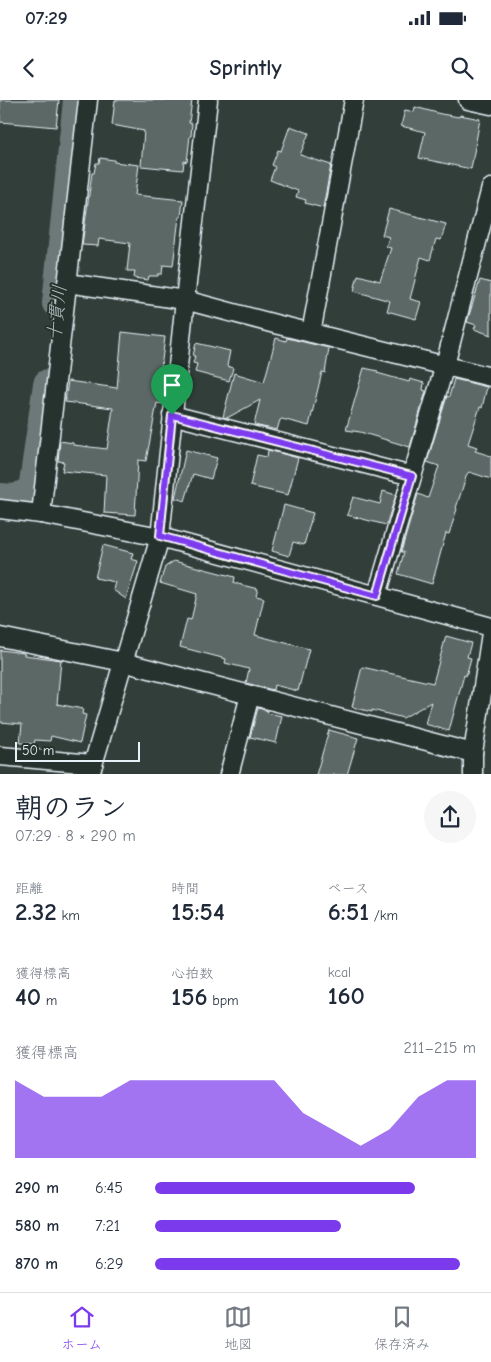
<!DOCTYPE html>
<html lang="ja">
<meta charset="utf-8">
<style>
:root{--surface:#fff;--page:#f6f6f7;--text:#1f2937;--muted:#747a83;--line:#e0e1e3;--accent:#7c3aed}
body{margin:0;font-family:"Comic Neue","Klee One",sans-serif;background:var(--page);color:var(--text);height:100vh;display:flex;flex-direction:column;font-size:19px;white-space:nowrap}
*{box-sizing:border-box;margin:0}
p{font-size:16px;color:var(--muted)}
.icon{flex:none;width:28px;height:28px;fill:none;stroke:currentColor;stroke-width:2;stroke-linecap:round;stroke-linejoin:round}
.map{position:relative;height:674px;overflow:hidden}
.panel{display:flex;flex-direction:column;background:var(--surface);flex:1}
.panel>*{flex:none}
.scale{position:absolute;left:15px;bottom:12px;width:125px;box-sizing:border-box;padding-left:5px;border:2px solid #e8f1f8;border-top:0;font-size:14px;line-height:18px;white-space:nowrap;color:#e8f1f8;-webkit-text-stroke:4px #26332d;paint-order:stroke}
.pin{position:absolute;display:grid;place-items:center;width:42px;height:42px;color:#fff;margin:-51px -21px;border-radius:50% 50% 50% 0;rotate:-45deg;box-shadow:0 0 5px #0007}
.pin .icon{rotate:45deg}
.round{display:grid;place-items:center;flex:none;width:52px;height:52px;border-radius:26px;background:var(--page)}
.overview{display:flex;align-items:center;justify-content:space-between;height:85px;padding:0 15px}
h1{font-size:28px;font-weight:700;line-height:38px}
.figures{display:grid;grid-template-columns:repeat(3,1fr);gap:8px;height:85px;padding:5px 15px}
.figures div{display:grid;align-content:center}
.figures b{font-size:25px;font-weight:700}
.figures small{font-size:14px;font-weight:400}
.figures p{font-size:14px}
.chart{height:140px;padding:10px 15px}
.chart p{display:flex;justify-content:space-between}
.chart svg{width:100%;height:90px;margin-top:5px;fill:var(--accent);opacity:.7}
ul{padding:0 15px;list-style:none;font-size:16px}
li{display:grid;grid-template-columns:80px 60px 1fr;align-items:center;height:38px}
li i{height:12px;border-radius:6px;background:var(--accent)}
.status{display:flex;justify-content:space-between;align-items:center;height:35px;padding:0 25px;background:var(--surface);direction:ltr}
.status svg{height:14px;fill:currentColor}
header{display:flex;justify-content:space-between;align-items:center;height:65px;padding:0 15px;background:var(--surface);font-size:22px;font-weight:700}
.dock{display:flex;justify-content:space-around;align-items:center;height:70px;border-top:1px solid var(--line);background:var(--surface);font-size:14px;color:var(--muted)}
.dock a{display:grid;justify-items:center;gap:2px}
.dock .active{color:var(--accent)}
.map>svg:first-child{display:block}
</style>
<div class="status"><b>07:29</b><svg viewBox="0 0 49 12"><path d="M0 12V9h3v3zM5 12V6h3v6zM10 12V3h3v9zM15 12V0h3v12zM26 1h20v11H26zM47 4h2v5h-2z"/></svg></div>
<header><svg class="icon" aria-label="back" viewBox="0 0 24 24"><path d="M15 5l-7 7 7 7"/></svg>Sprintly<svg class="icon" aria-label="search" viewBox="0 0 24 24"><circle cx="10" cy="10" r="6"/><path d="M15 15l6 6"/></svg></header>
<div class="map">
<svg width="491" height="675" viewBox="0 0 491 675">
<rect width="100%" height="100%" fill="#323e39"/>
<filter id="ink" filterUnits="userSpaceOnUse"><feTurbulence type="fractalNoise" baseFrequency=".02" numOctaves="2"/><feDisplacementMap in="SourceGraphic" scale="10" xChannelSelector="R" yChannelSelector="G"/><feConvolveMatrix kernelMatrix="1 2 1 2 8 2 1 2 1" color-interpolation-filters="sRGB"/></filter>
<g filter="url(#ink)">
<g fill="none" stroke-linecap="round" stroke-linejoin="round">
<!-- river -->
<g stroke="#6d7978" stroke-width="30">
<polyline points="57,203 78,0"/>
<polyline points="0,398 16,399 33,390 48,284"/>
</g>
</g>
<!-- building -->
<g fill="#5c6865" stroke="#e8f1f8">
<polygon points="0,0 59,0 56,27 0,22"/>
<polygon points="115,0 192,0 189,23 192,23 191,36 190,36 187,62 184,61 183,70 141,66 144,31 112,25"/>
<polygon points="415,7 441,14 459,17 460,15 480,19 471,69 419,58 425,32 401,26 405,10 414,12"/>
<polygon points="290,26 309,33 300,55 331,65 323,108 305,103 306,100 296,97 298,91 270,80 275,67 272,65 278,50 281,51"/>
<polygon points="100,58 114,60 114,62 139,65 135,95 183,100 181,117 179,117 173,166 163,165 162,174 158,174 158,176 149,176 148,180 134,178 135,171 127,171 130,143 99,139 98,146 82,145 92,73 94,73 96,63 99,63"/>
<polygon points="389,109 446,124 441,140 436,139 430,160 421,157 410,199 421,202 416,219 387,211 390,201 354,191 358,175 380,181 391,148 386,147 389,137 382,135"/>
<polygon points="480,180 491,183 491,235 474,229 476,225 467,222"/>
<polygon points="122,232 165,237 158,291 165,292 163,304 157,303 146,361 138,360 135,415 104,413 106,375 62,371 64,362 58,361 60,341 73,343 73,345 107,349 113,308 65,302 68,281 117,288"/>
<polygon points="276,238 286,241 287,238 329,248 325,273 322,272 309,326 282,319 280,320 277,330 254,325 260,300 227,318 223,317 234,273 264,282"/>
<polygon points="196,243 230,251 227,266 233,268 229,281 195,272 197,264 193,263 195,256 193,256"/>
<polygon points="364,268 378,271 377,273 409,282 410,279 424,283 423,290 426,291 410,347 360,332 346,330"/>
<polygon points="454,279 487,287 482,308 480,307 468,344 477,347 475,351 491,356 491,379 469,372 467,374 456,408 457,409 449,434 446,433 432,484 398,474 404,452 401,452 418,394 428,398 439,366 427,362 447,296 449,297"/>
<polygon points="186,350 217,358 211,379 193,374 185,401 175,398"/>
<polygon points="268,350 298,358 288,395 250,386 257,355 267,357"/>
<polygon points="383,391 396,395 386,425 347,415 353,397 380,404"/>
<polygon points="284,405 313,413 304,445 293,442 289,456 272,451"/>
<polygon points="103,445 133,453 131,459 138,461 126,499 113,490 115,482 95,478"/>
<polygon points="174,461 235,477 234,483 258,489 256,496 264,498 255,535 309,549 298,591 274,585 273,590 246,583 249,569 225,563 226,559 180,547 187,519 191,520 197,494 160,483 165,467"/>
<polygon points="446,536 471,543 467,557 471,558 466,576 464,575 449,631 425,624 431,602 403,618 372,610 372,612 352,607 362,567 433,583"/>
<polygon points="0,550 24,553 24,555 61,560 57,604 83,609 82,614 86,615 80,643 51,636 50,641 35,640 34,644 20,643 22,624 0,622"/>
<polygon points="258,608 268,611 267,613 282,616 276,643 250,637"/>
<polygon points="329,630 358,638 347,675 316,675"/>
</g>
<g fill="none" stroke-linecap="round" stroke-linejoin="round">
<defs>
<g id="minor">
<polyline points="468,0 491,5"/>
<polyline points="67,183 185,200 275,224 491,277"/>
<polyline points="311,233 354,0"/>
<polyline points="172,315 412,376"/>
<polyline points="0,409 41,414 160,437 491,527"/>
<polyline points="41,414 88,0"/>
<polyline points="377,495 445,265 491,88"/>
<polyline points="0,537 123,562 473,653"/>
<polyline points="0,656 93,664"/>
<polyline points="90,675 160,437 185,200 208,0"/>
<polyline points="229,675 250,595"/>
<polyline points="473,675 473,653 491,533"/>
</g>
</defs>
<!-- minor casing -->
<use href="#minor" stroke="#e8f1f8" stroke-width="21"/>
<!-- minor -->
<use href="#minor" stroke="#26332d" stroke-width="18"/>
</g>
</g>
<g fill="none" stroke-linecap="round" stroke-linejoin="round" filter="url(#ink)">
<defs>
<polygon id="route" points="172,315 412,376 377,496 160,436"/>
</defs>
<!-- route casing -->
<use href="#route" stroke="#fff" stroke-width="10"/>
<!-- route -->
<use href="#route" stroke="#7c3aed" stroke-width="6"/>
</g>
<g text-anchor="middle" stroke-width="4" stroke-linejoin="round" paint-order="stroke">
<!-- water labels -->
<g font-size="19" font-style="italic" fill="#b1bbbe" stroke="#26332d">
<text transform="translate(56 213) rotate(-84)" y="7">十貫川</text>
</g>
</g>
</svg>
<div class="scale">50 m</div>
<div class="pin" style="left:172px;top:315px;background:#1e9e55"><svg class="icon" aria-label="arrive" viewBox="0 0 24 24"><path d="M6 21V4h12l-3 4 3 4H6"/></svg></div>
</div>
<section class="panel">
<div class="overview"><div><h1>朝のラン</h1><p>07:29 · 8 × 290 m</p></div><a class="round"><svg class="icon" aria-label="share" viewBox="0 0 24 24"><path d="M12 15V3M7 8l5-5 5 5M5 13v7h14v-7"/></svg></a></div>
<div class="figures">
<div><p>距離</p><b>2.32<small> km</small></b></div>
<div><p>時間</p><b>15:54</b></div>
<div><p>ペース</p><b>6:51<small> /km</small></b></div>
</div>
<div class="figures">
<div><p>獲得標高</p><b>40<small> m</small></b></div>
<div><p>心拍数</p><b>156<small> bpm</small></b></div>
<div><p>kcal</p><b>160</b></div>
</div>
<div class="chart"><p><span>獲得標高</span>211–215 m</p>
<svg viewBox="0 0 160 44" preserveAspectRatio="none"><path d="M0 44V6L10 14L20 14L30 14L40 6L50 6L60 6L70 6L80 6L90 6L100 22L110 30L120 38L130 30L140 14L150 6L160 6V44z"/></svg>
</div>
<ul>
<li><b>290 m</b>6:45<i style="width:81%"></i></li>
<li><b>580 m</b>7:21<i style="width:58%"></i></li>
<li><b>870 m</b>6:29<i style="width:95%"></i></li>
</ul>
</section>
<nav class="dock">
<a class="active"><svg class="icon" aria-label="home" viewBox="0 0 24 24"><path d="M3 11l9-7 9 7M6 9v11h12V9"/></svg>ホーム</a>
<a><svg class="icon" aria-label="map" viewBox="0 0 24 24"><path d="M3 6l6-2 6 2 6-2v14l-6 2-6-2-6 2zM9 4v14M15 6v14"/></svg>地図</a>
<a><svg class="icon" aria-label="saved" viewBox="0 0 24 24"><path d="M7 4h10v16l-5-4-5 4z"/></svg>保存済み</a>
</nav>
